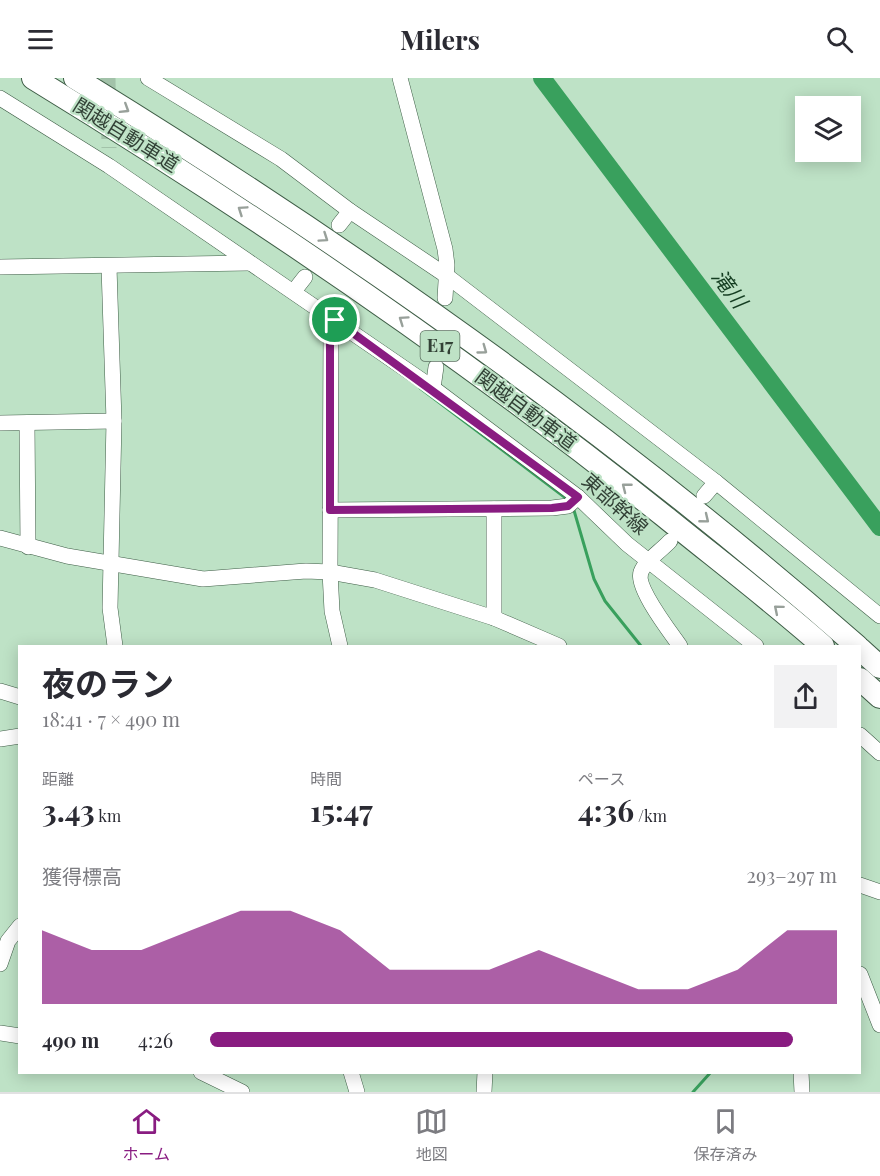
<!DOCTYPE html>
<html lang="ja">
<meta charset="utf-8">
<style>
:root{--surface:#fff;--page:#f2f2f3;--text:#2b2b33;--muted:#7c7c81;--line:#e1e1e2;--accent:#891c81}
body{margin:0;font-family:"Playfair Display","Noto Sans JP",serif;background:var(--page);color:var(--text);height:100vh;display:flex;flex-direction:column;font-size:22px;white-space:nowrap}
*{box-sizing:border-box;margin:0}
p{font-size:20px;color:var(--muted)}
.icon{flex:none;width:33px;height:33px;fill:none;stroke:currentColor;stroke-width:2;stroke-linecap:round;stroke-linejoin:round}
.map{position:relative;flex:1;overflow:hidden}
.side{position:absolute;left:18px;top:567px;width:843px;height:429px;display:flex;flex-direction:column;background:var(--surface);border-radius:0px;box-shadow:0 3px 15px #0003}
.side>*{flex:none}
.fabs{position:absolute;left:795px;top:18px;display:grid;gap:12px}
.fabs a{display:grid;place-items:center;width:66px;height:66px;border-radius:0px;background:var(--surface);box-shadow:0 3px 15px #0003;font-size:30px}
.pin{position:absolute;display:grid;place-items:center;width:51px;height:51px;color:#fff;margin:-26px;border:3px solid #fff;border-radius:50%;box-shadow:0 2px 6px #0007}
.round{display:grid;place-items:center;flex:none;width:63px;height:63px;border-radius:0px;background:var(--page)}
.headline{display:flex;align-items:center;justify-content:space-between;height:102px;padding:0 24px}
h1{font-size:33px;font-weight:700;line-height:45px}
.figures{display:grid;grid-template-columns:repeat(3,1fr);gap:9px;height:102px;padding:6px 24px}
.figures div{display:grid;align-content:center}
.figures b{font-size:30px;font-weight:700}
.figures small{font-size:16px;font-weight:400}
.figures p{font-size:16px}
.chart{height:168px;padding:12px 24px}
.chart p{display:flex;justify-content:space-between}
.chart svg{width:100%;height:108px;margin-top:6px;fill:var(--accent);opacity:.7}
ul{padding:0 24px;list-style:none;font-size:20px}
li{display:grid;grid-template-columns:96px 72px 1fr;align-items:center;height:45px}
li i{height:15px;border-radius:8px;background:var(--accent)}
header{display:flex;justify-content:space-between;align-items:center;height:78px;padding:0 24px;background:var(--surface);font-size:27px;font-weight:700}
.tabs{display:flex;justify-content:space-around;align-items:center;height:84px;border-top:2px solid var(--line);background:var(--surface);font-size:16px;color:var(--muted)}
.tabs a{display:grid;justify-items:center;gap:3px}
.tabs .on{color:var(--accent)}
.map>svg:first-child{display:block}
</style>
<header><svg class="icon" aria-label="menu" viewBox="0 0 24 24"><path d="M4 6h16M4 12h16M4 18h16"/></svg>Milers<svg class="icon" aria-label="search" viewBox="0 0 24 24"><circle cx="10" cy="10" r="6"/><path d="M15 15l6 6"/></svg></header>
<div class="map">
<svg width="880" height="1014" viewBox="0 0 880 1014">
<rect width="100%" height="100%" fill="#bee2c6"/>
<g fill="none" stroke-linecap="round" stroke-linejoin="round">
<!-- stream -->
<g stroke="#39a05d" stroke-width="3">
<polyline points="420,310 567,421"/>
<polyline points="573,429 594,501 605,523 641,568"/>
<polyline points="693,1014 711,994"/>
</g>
<!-- river -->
<polyline stroke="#39a05d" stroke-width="18" points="542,0 880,449"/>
<!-- minor-tunnel -->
<polyline stroke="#a2c2a9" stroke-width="15" stroke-dasharray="15 8" stroke-linecap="butt" points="108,0 109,70"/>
<defs>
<g id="minor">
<polyline points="148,0 281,81 350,133 447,198 716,404 880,538"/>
<polyline points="400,0 445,171 447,187 445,220"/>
<polyline points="0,20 109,88 433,310 578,419 627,466 756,568"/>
<polyline points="339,147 350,133"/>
<polyline points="0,189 249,185"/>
<polyline points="109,189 114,343 110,530 115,568"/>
<polyline points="294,213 305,199"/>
<polyline points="335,242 331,253 330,494 332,533 340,568"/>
<polyline points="433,310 436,289"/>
<polyline points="0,345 114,343"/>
<polyline points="27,345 28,469"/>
<polyline points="704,418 716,404"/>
<polyline points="330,432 552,430 568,428 578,419"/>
<polyline points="0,460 67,478 203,501 306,493 330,494 375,502 494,540 559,568"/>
<path d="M 670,463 C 662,472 645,483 641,494 C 635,509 671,555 680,568"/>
<polyline points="494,540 494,431"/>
<polyline points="0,613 20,619"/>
<polyline points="860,657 880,675"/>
<polyline points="0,661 20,658"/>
<polyline points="860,807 880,814"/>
<polyline points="0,886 8,863 20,848"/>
<polyline points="860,896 880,947"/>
<polyline points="0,955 20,958"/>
<polyline points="201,994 242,1014"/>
<polyline points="351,994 357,1014"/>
<polyline points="801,994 802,1014"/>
<polyline points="484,1014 485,994"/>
</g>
<g id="highway">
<path d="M 33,0 C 252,134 463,278 664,438 C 717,481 772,523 823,568"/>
<path d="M 75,0 C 350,169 615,356 857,568"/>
<polyline points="860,571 880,589"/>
<polyline points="860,601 880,619"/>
</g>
</defs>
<!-- minor casing -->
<use href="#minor" stroke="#3e5d46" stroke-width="16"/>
<!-- highway casing -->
<use href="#highway" stroke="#3e5d46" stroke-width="24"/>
<!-- minor -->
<use href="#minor" stroke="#fff" stroke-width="15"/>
<!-- highway -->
<use href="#highway" stroke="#fff" stroke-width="22"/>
</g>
<!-- one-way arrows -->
<defs><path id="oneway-chevron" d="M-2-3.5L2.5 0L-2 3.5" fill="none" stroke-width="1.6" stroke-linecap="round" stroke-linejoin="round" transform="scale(1.5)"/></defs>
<g stroke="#98a09a">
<use href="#oneway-chevron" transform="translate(125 31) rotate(32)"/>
<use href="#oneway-chevron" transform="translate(242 132) rotate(-146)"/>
<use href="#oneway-chevron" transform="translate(324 160) rotate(34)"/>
<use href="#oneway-chevron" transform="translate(403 242) rotate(-145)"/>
<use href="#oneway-chevron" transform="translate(483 272) rotate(36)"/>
<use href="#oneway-chevron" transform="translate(626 409) rotate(-142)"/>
<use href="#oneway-chevron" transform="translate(705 441) rotate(39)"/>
<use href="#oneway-chevron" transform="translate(778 531) rotate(-140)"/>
</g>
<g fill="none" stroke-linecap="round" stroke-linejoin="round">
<defs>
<polygon id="route" points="335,242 578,419 568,428 552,430 330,432 330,253"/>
</defs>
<!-- route casing -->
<use href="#route" stroke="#fff" stroke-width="12"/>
<!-- route -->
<use href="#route" stroke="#891c81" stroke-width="8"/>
</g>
<g text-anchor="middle" stroke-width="4.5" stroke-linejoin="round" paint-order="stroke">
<!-- shield labels -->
<rect fill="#bee2c6" stroke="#5c7161" stroke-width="1.5" x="420.5" y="253" width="39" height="30" rx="4.5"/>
<g font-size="18" font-weight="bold" fill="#324136">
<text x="440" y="274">E17</text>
</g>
<!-- street labels -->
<g font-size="20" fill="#324136" stroke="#bee2c6">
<text transform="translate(126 57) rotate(32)" y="7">関越自動車道</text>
<text transform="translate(526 332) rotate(37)" y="7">関越自動車道</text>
<text transform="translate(615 426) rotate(42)" y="7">東部幹線</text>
</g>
<!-- water labels -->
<g font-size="21" font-style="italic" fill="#143d21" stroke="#bee2c6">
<text transform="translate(729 211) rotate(53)" y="7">滝川</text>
</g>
</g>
</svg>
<div class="fabs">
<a><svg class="icon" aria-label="layers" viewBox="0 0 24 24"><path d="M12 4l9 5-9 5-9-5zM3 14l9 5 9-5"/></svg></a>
</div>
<div class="pin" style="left:335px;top:242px;background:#1e9e55"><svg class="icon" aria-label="arrive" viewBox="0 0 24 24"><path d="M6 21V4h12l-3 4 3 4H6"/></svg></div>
<section class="side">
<div class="headline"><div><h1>夜のラン</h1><p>18:41 · 7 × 490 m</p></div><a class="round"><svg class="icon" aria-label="share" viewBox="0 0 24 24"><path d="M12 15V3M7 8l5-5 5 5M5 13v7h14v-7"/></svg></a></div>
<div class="figures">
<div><p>距離</p><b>3.43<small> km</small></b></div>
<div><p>時間</p><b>15:47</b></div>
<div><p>ペース</p><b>4:36<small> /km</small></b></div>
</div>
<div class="chart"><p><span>獲得標高</span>293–297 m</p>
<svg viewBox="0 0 160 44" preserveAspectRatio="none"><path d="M0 44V14L10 22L20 22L30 14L40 6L50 6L60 14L70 30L80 30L90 30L100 22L110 30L120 38L130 38L140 30L150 14L160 14V44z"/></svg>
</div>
<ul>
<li><b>490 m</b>4:26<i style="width:93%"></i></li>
</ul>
</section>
</div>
<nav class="tabs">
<a class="on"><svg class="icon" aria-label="home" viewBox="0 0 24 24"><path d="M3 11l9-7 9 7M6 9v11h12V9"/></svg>ホーム</a>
<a><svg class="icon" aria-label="map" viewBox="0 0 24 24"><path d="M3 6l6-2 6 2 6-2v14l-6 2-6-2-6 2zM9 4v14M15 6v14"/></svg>地図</a>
<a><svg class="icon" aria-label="saved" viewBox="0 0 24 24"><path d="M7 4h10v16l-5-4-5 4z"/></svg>保存済み</a>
</nav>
